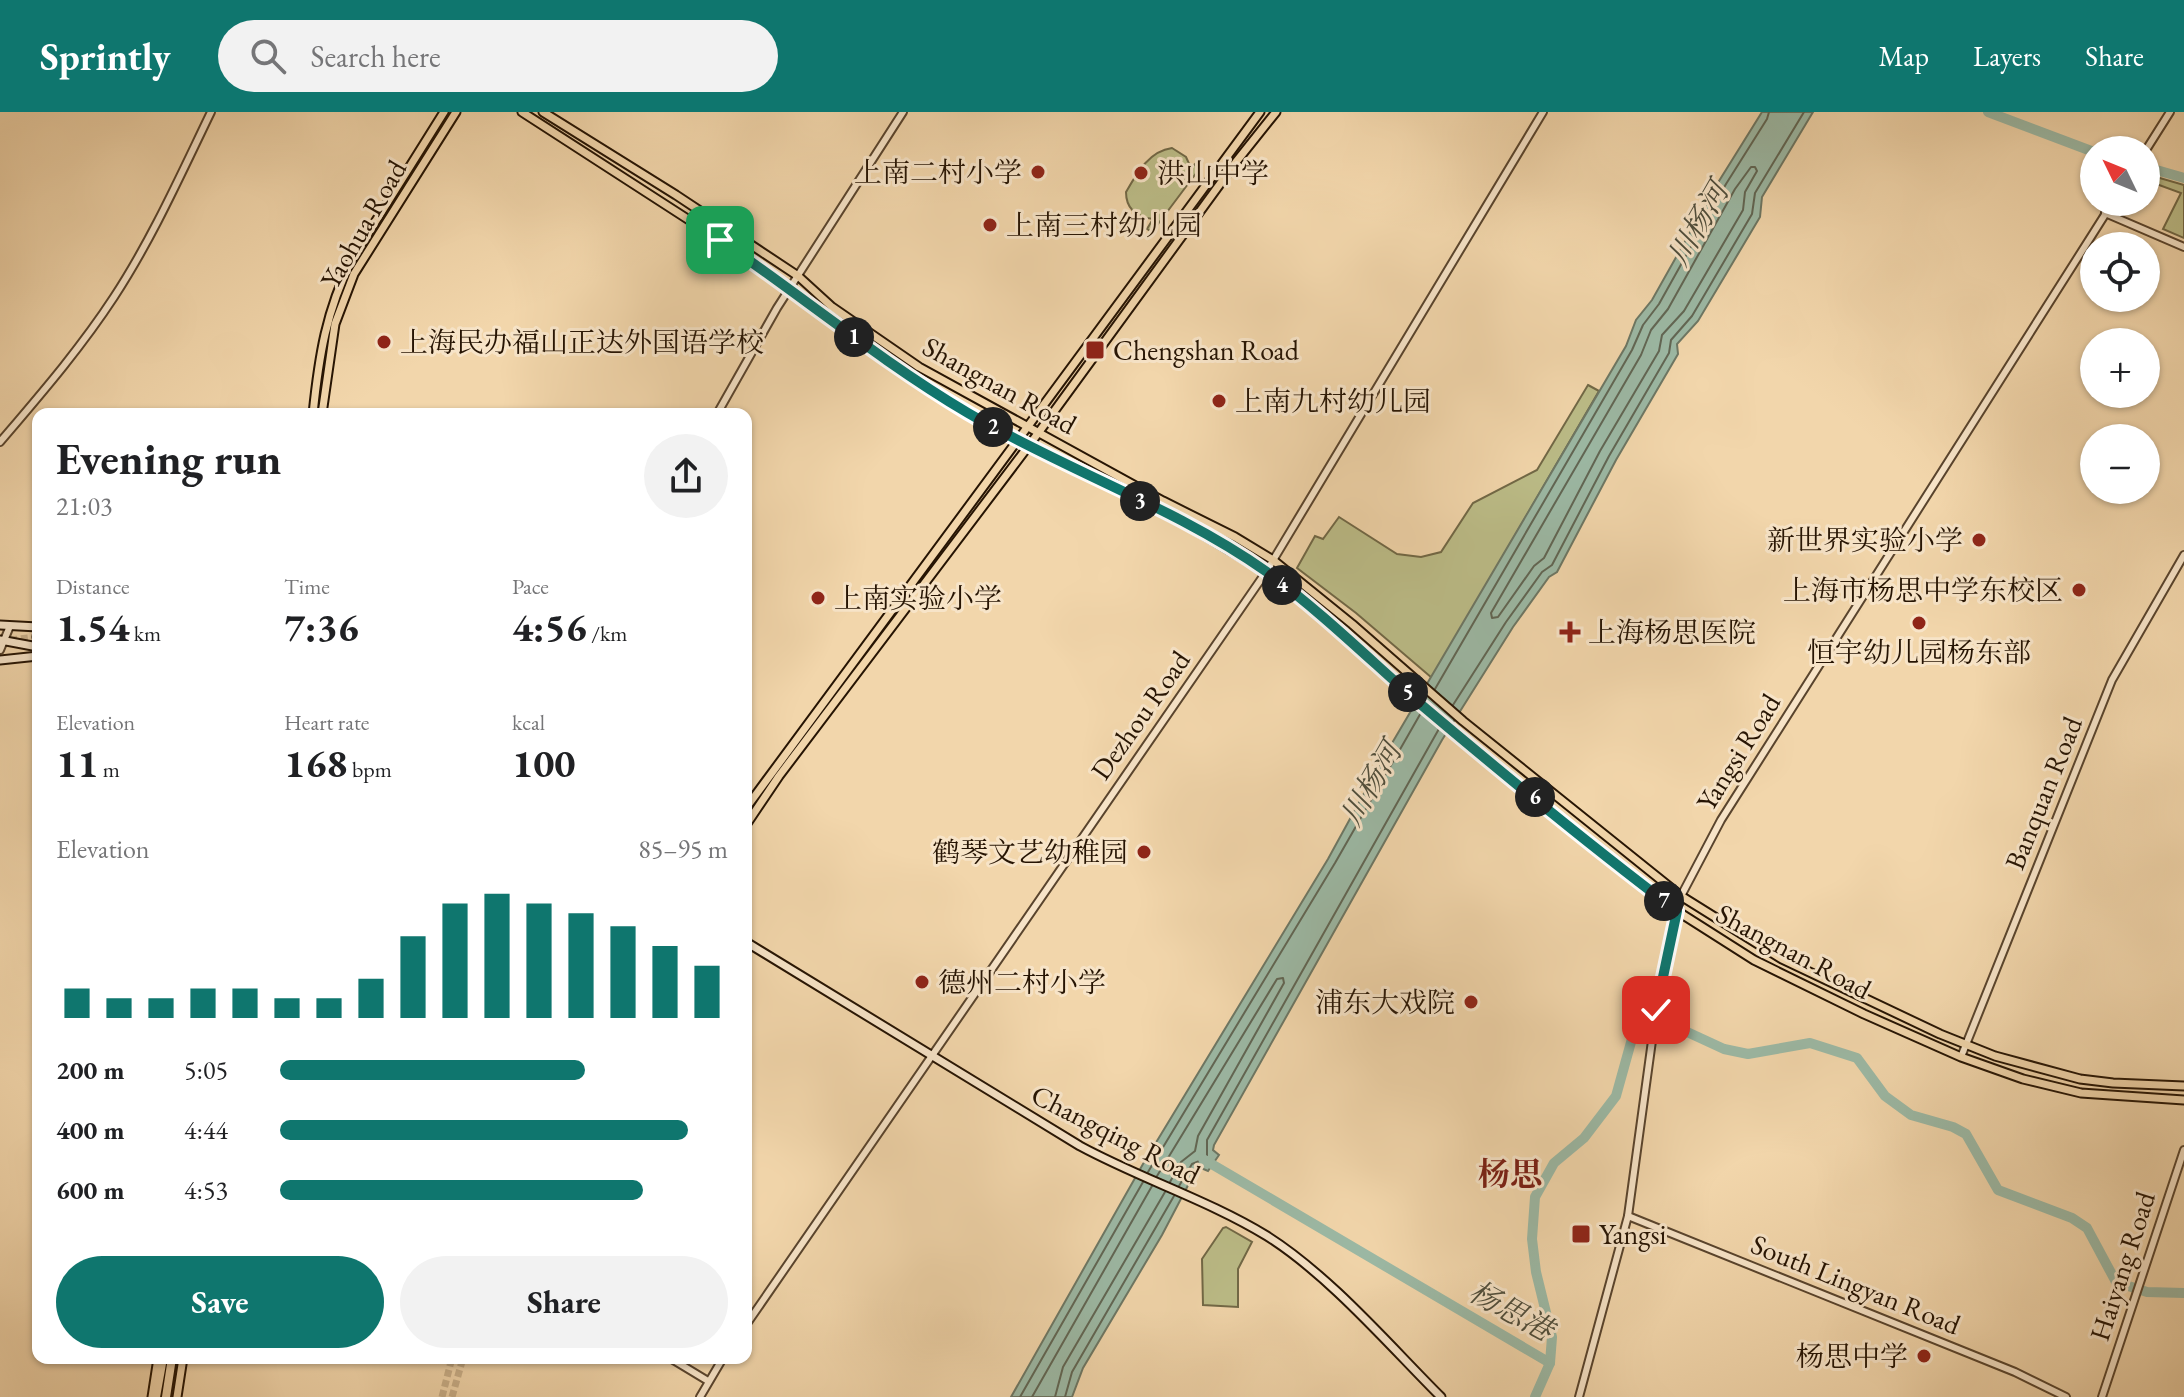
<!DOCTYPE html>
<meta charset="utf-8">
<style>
:root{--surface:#fff;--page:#f2f2f2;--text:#202124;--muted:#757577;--accent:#0f766e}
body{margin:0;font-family:"EB Garamond","Noto Serif SC",serif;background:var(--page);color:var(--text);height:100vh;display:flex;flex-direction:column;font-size:30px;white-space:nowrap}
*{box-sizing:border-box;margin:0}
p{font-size:26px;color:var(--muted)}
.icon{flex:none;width:44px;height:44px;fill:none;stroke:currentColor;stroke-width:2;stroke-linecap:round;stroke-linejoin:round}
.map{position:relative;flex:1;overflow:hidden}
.panel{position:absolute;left:32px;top:296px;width:720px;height:956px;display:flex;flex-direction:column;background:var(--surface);border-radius:16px;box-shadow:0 2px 6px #0004}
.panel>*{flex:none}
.needle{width:52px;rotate:313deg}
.fabs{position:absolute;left:2080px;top:24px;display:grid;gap:16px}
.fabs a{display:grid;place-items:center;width:80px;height:80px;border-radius:50%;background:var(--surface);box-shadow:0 2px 6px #0004;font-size:40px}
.pin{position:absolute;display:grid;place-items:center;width:68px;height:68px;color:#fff;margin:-34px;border-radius:16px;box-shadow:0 4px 12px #0006}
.km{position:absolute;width:40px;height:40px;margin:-20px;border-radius:50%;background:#222;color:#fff;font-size:22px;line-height:40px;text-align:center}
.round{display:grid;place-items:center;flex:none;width:84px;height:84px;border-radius:42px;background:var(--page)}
.head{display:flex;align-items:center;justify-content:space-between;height:136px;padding:0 24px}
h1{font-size:44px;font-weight:700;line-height:60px}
.figures{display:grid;grid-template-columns:repeat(3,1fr);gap:12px;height:136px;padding:8px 24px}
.figures div{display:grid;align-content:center}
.figures b{font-size:40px;font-weight:700}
.figures small{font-size:22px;font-weight:400}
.figures p{font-size:22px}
.chart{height:224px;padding:16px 24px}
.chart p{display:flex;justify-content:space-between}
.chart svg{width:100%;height:144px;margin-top:8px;stroke:var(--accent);stroke-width:6}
.cta{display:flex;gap:16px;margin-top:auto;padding:16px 24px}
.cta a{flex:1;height:92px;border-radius:48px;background:var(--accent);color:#fff;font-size:32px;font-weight:700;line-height:92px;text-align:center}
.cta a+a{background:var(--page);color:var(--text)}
ul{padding:0 24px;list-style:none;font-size:26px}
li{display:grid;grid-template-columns:128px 96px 1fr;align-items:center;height:60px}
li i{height:20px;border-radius:10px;background:var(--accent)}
header{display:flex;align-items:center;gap:48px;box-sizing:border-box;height:112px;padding:0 40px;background:var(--accent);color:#fff}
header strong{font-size:38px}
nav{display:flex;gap:44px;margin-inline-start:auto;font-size:28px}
.search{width:560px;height:72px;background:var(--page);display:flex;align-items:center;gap:20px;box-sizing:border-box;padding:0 28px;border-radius:44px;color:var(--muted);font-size:30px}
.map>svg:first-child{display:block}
</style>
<header>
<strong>Sprintly</strong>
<div class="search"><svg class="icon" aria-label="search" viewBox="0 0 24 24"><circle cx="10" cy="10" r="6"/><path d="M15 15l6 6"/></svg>Search here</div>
<nav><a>Map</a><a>Layers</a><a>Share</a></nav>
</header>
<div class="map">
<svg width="2184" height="1285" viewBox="0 0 2184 1285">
<rect width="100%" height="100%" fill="#f2d6ab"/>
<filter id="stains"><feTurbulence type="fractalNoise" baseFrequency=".0025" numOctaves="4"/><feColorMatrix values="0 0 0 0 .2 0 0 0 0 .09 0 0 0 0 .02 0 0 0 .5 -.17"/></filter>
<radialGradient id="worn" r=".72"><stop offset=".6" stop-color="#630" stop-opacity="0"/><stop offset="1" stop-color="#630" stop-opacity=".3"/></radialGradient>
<!-- park -->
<g fill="#bcbd88" stroke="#716846" stroke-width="2">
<path d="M 1172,36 L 1186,45 L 1191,56 L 1195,52 L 1200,56 L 1152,120 L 1147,117 L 1153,107 C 1137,105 1126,98 1126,80 C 1137,61 1149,39 1172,36 Z"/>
<polygon points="2146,62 2184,73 2184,126 2163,117 2181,81 2151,70 2146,79"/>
<polygon points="1588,273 1599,279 1432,566 1356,501 1297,456 1315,424 1323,427 1339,405 1397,442 1421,445 1441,440 1473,391 1537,358"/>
<polygon points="1226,1115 1252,1130 1238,1157 1238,1195 1203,1193 1202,1147 1223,1116"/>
</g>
<!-- water -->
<polygon fill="#9cb9a5" stroke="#6d7764" stroke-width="2" points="1762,0 1813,0 1762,85 1760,105 1698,209 1677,232 1678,242 1616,348 1557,460 1549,465 1513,515 1442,628 1214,1033 1213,1038 1219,1043 1208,1059 1201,1056 1194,1062 1162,1123 1083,1256 1072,1285 1011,1285 1143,1052 1328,747 1385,643 1626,234 1636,208 1652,188 1719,69"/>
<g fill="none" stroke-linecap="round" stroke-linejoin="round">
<!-- shore -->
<g stroke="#616654" stroke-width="2">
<polygon points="1751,55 1755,55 1757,59 1745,80 1743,98 1684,199 1662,223 1659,239 1600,339 1544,446 1534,454 1498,505 1492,506 1491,501 1641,243 1651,218 1668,197 1735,77"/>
<polyline points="1435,577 1632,238 1643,213 1659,192 1726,72 1767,7 1769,0"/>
<polyline points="1453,593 1506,510 1542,460 1552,453 1609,344 1669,241 1671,228 1692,204 1752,102 1755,81 1804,0"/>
<polyline points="1148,1060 1335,751 1422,599"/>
<polyline points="1157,1064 1277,867 1283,866 1284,871 1198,1024 1195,1039 1181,1050 1170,1070"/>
<polyline points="1179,1074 1192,1052 1207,1046 1207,1028 1440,615"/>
<polyline points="1020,1285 1143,1070"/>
<polyline points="1032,1285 1152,1074"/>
<polyline points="1055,1285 1063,1255 1165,1080"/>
<polyline points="1065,1285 1072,1260 1174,1084"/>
</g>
<!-- river -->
<g stroke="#9cb9a5" stroke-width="10">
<polyline points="1988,0 2094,40"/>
<polyline points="2146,55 2184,66"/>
<polyline points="1203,1047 1550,1251"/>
<polyline points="1535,1285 1550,1251 1552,1225 1536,1160 1532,1127 1535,1085 1554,1051 1584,1026 1616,984 1633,923 1639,917 1672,913 1724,937 1748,942 1810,931 1857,946 1885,984 1911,1003 1953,1015 1966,1022 1998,1078 2072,1106 2087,1116 2116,1170 2147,1180 2184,1181"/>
</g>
<!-- secondary-tunnel -->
<g stroke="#c9af89" stroke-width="7" stroke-dasharray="7 3.5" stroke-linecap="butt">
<polyline points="0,529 37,525"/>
<polyline points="442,1285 452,1246"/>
<polyline points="452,1285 463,1246"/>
</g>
<defs>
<g id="tertiary">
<polyline points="2146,38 2170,0"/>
<polyline points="2105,101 2184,135"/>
<polyline points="717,302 777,196 903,0"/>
<path d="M 0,330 C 40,283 80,237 114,185 C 152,127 181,62 211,0"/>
<polyline points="0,538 10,514"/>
<polyline points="1961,945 2112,568 2184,443"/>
<polyline points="1628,1104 2015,1260 2066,1285"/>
<polyline points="746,1213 1266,460 1543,0"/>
<polyline points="670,1246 708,1269"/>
<polyline points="700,1285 723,1246"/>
<polyline points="1579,1285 1628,1104 1658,885 1677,799 1681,784 1721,708 2113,90"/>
<polyline points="2102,1285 2184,1038"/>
</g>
<g id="secondary">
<polyline points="0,513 38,515"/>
<polyline points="37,525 38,525"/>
<polyline points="0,528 38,535"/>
<polyline points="0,548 38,544"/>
<path d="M 746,830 L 1080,1034 C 1141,1067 1208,1088 1267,1124 C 1330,1164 1388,1232 1441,1285"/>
</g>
<g id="primary">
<polyline points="522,0 720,128 922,272 969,301 1019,329 1187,413 1266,460 1337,517 1455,621 1632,765 1677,799 1754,848 1864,902 1961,945 2023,967 2081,981 2184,988"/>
<polyline points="543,0 676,83 798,164 832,195 919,255 1163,389 1235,425 1273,448 1352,512 1463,609 1681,784 1782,847 1940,922 1995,944 2080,967 2113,971 2184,974"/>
<path d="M 313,302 C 319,244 326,199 352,147 L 444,0"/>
<polyline points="322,302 335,212 354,162 456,0"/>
<polyline points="746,696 1260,0"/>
<polyline points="746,713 779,664 1039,320 1236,50 1276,0"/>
<polyline points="152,1285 158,1246"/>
<polyline points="177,1285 183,1246"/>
</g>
<g id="trunk">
<polyline points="156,1285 163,1246"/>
<polyline points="166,1285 172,1246"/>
</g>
</defs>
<!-- tertiary casing -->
<use href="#tertiary" stroke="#59442d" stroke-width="10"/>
<!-- secondary casing -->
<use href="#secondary" stroke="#261403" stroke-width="11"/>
<!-- primary casing -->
<use href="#primary" stroke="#261403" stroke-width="11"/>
<!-- trunk casing -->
<use href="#trunk" stroke="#261403" stroke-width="12"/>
<!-- tertiary -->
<use href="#tertiary" stroke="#f7e4c8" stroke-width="6"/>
<!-- secondary -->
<use href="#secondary" stroke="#f7e4c8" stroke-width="7"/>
<!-- primary -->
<use href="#primary" stroke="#f2d6ab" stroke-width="7"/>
<!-- trunk -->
<use href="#trunk" stroke="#f2d6ab" stroke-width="8"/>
</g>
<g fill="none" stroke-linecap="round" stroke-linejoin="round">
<defs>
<path id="route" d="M 720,128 C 803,185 882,250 968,301 C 1065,358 1175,395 1267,460 C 1320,499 1368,546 1418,590 C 1502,661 1589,733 1677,799 L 1656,898"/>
</defs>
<!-- route casing -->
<use href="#route" stroke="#fff" stroke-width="16"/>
<!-- route -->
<use href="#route" stroke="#0f766e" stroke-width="10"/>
</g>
<!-- markers -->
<g fill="#8f2418" stroke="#f7e4c8" stroke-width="3">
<circle cx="1038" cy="60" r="8"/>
<circle cx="1141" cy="61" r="8"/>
<circle cx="990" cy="113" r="8"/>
<circle cx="384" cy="230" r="8"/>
<rect x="1085" y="228" width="20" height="20" rx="4"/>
<circle cx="1219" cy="289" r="8"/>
<circle cx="1979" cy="428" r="8"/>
<circle cx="2079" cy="478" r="8"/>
<circle cx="818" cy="486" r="8"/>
<circle cx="1919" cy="511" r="8"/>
<path d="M1566 508h8v8h8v8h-8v8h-8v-8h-8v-8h8z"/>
<circle cx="1144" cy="740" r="8"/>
<circle cx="922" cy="870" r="8"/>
<circle cx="1471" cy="890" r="8"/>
<rect x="1571" y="1112" width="20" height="20" rx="4"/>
<circle cx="1924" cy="1244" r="8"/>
</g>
<g text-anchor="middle" stroke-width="6" stroke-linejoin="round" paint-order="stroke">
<!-- poi labels -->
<g font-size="28" fill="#261403" stroke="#f7e4c8" text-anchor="start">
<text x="1022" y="70" text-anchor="end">上南二村小学</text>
<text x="1157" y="71">洪山中学</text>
<text x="1006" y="123">上南三村幼儿园</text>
<text x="400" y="240">上海民办福山正达外国语学校</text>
<text x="1113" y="248">Chengshan Road</text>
<text x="1235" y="299">上南九村幼儿园</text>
<text x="1963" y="438" text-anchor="end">新世界实验小学</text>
<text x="2063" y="488" text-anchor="end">上海市杨思中学东校区</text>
<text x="834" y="496">上南实验小学</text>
<text x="1588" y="530">上海杨思医院</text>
<text x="1919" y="550" text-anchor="middle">恒宇幼儿园杨东部</text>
<text x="1128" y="750" text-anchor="end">鹤琴文艺幼稚园</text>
<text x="938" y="880">德州二村小学</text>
<text x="1455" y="900" text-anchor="end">浦东大戏院</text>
<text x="1599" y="1132">Yangsi</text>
<text x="1908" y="1254" text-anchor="end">杨思中学</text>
</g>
<!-- street labels -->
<g font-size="28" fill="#261403" stroke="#f7e4c8">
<text transform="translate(363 112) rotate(-60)" y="10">Yaohua Road</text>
<text transform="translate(1000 273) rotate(29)" y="10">Shangnan Road</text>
<text transform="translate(1140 603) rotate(-55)" y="10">Dezhou Road</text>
<text transform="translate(1738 640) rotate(-58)" y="10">Yangsi Road</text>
<text transform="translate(2043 681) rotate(-68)" y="10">Banquan Road</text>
<text transform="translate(1794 839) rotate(28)" y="10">Shangnan Road</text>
<text transform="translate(1116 1022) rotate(27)" y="10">Changqing Road</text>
<text transform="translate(2122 1154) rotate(-72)" y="10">Haiyang Road</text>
<text transform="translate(1856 1172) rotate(22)" y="10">South Lingyan Road</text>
</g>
<!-- water labels -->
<g font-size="30" font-style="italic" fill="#4f4e3c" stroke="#f7e4c8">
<text transform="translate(1698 112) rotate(-60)" y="10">川杨河</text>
<text transform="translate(1371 672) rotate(-60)" y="10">川杨河</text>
<text transform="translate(1511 1199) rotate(29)" y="10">杨思港</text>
</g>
<!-- quarter labels -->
<g font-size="32" font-weight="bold" fill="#7a1f14" stroke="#f7e4c8">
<text x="1510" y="1073">杨思</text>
</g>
</g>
<rect width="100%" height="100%" filter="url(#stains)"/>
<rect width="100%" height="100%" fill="url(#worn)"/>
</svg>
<div class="fabs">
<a><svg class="needle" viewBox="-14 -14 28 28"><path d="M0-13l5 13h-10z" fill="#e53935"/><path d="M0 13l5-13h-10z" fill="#757577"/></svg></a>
<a><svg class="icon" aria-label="locate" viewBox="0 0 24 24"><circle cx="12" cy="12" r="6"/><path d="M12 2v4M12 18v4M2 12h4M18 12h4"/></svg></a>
<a>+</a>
<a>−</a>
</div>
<div class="pin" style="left:720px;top:128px;background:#1e9e55"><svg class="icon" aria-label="arrive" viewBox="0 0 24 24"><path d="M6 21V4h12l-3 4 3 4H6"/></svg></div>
<div class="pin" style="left:1656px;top:898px;background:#d93025"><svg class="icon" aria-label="check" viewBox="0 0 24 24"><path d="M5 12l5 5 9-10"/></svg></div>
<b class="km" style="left:854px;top:225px">1</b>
<b class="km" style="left:993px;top:315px">2</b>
<b class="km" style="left:1140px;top:389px">3</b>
<b class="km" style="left:1282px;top:473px">4</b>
<b class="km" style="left:1408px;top:580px">5</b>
<b class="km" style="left:1535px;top:685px">6</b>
<b class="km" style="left:1664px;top:789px">7</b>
<section class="panel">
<div class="head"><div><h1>Evening run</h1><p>21:03</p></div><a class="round"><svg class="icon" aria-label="share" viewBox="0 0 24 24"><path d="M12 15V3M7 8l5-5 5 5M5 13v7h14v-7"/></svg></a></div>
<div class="figures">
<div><p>Distance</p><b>1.54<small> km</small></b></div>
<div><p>Time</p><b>7:36</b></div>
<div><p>Pace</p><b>4:56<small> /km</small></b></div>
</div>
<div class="figures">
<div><p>Elevation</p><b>11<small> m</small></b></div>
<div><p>Heart rate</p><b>168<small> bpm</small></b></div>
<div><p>kcal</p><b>100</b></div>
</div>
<div class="chart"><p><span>Elevation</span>85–95 m</p>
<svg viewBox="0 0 160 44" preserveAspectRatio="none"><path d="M5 44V35M15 44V38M25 44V38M35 44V35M45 44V35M55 44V38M65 44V38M75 44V32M85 44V19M95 44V9M105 44V6M115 44V9M125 44V12M135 44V16M145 44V22M155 44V28"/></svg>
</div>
<ul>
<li><b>200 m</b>5:05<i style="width:68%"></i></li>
<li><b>400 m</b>4:44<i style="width:91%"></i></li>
<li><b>600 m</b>4:53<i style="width:81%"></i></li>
</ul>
<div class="cta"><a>Save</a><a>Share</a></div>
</section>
</div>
